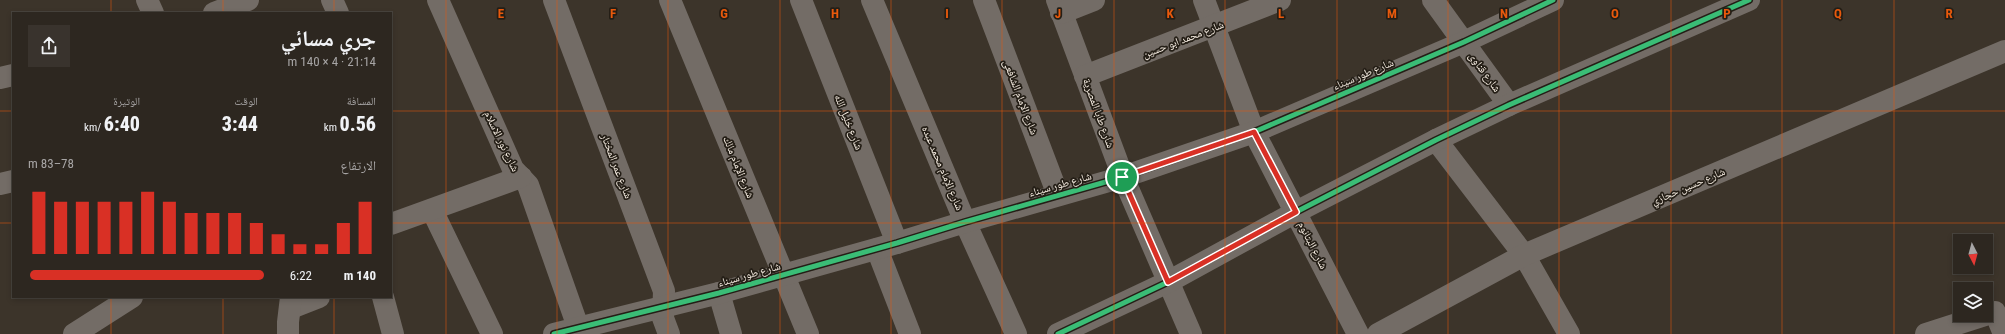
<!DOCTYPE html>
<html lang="ar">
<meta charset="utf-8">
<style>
:root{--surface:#2d2720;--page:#39332d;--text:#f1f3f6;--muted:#a7a5a5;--line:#48443e;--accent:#d93025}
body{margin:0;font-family:"Roboto Condensed","Noto Naskh Arabic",sans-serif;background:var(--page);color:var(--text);direction:rtl;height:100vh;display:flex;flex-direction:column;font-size:15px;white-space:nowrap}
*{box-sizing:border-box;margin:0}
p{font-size:13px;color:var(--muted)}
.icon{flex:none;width:22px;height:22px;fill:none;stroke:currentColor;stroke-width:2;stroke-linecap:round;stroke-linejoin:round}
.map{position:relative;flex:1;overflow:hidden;direction:ltr}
.sheet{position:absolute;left:12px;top:12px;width:380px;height:286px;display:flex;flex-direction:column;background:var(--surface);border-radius:0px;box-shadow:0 2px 6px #0003,0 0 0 1px var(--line);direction:rtl}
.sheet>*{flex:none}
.needle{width:26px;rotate:174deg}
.controls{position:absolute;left:1953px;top:234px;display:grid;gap:8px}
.controls a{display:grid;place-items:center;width:40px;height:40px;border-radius:0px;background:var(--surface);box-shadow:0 2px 6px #0003,0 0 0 1px var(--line);font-size:20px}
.pin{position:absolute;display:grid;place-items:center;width:34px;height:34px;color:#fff;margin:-17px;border:2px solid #fff;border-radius:50%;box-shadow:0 1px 4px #0007}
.round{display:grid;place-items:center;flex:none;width:42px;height:42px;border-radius:0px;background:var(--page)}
.overview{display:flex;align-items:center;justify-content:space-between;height:68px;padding:0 16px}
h1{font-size:22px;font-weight:800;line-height:30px}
.figures{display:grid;grid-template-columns:repeat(3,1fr);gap:6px;height:68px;padding:4px 16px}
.figures div{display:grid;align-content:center}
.figures b{font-size:20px;font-weight:800}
.figures small{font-size:11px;font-weight:400}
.figures p{font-size:11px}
.chart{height:112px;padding:8px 16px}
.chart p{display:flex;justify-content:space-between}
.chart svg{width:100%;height:72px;margin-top:4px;stroke:var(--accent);stroke-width:6}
ul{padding:0 16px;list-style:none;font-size:13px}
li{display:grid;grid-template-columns:64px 48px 1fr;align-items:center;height:30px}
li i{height:10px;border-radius:5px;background:var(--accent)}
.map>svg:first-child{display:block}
</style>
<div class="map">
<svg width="2005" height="334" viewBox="0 0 2005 334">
<rect width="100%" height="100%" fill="#3c342a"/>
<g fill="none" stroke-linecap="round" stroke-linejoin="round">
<!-- minor -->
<g stroke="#736c66" stroke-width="22">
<polyline points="147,0 153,13"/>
<polyline points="332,0 338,13"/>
<polyline points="438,0 513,169 528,185 578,327"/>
<polyline points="554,0 664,291 663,318 669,334"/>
<polyline points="670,0 808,334"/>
<polyline points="801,0 897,243"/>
<polyline points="872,0 965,222 1016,334"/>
<polyline points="984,0 1058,195"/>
<polyline points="1057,0 1123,177 1191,334"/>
<polyline points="1204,0 1254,132 1358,334"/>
<polyline points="1433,0 1509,105"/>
<polyline points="214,13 248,0"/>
<polyline points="1061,13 1094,0"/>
<polyline points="1085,76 1280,0"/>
<polyline points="0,78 13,75"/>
<polyline points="1436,140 1524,255 1569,334"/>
<polyline points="0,184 13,181"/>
<polyline points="432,210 492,334"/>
<polyline points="391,224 521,177"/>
<polyline points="877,249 910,334"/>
<polyline points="719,293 731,334"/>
<polyline points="383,297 393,334"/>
<polyline points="291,308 319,297"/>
<polyline points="1995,312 2004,334"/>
<polyline points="74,334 132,297"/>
<polyline points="288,334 288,322 291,297"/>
<polyline points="554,334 719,293 897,243 965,222 1123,177 1254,132 1464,42 1553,0"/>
<polyline points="1058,334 1168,282 1296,212 1436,140 1509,105 1749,0"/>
<polyline points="1378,334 1524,255 2005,51"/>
<polyline points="1926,334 1985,315"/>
</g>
<defs>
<g id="cycleway">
<polyline points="554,334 719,293 897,243 965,222 1123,177 1254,132 1464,42 1553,0"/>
<polyline points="1058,334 1168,282 1296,212 1436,140 1509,105 1749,0"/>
</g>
</defs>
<!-- cycleway casing -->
<use href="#cycleway" stroke="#241e16" stroke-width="8"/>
<!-- cycleway -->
<use href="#cycleway" stroke="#3abd76" stroke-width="5"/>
</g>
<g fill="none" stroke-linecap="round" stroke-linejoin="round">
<defs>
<polygon id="route" points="1254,132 1296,212 1168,282 1122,177"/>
</defs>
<!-- route casing -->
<use href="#route" stroke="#fff" stroke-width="8"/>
<!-- route -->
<use href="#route" stroke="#d93025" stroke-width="5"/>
</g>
<!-- grid -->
<path fill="none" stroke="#e8590c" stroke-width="1" stroke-opacity="0.55" d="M 111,0 L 111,13M 223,0 L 223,13M 334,0 L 334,13M 446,0 L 446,334M 557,0 L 557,334M 668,0 L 668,334M 780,0 L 780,334M 891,0 L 891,334M 1002,0 L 1002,334M 1114,0 L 1114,334M 1225,0 L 1225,334M 1337,0 L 1337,334M 1448,0 L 1448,334M 1559,0 L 1559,334M 1671,0 L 1671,334M 1782,0 L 1782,334M 1894,0 L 1894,334M 0,111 L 13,111M 391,111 L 2005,111M 0,223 L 13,223M 391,223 L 2005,223M 111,297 L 111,334M 223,297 L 223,334M 334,297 L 334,334"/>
<g text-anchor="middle" stroke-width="3.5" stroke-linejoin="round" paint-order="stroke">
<!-- street labels -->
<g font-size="11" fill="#f7eee3" stroke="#241e16">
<text transform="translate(1183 39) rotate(-21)" y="4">شارع محمد ابو حسين</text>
<text transform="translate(1485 72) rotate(54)" y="4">شارع قناوى</text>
<text transform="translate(1363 74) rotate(-23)" y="4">شارع طور سيناء</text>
<text transform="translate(1021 97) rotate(69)" y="4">شارع الإمام الشافعى</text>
<text transform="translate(1099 113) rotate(70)" y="4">شارع طابا المصرية</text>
<text transform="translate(849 122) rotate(68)" y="4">شارع خليل الله</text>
<text transform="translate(502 141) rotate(64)" y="4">شارع نور الاسلام</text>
<text transform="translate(617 166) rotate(69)" y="4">شارع عمر المختار</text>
<text transform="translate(739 167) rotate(68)" y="4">شارع الإمام مالك</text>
<text transform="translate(943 168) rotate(67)" y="4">شارع الإمام محمد عبده</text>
<text transform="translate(1060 184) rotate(-16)" y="4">شارع طور سيناء</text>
<text transform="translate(1688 186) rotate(-23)" y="4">شارع حسين حجازي</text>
<text transform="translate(1313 245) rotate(63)" y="4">شارع البتانوم</text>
<text transform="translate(749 274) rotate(-16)" y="4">شارع طور سيناء</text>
</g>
</g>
<g font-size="13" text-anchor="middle" font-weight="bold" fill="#e8590c" stroke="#241e16" stroke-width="3.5" stroke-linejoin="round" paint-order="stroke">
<text x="501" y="18">E</text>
<text x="613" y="18">F</text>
<text x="724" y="18">G</text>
<text x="835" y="18">H</text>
<text x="947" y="18">I</text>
<text x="1058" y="18">J</text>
<text x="1170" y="18">K</text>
<text x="1281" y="18">L</text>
<text x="1392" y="18">M</text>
<text x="1504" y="18">N</text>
<text x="1615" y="18">O</text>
<text x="1727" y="18">P</text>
<text x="1838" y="18">Q</text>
<text x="1949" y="18">R</text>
</g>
</svg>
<div class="controls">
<a><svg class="needle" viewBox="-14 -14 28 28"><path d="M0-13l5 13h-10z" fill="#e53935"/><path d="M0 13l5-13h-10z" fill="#a7a5a5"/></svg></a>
<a><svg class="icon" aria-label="layers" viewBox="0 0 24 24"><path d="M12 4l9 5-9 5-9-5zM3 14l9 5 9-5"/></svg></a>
</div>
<div class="pin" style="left:1122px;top:177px;background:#1e9e55"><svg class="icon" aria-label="arrive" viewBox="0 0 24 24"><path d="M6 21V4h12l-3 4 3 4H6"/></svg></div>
<section class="sheet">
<div class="overview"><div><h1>جري مسائي</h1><p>21:14 · 4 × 140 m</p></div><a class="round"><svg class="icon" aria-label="share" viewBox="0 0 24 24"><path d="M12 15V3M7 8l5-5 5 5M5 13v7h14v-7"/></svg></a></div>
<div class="figures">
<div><p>المسافة</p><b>0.56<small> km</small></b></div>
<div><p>الوقت</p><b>3:44</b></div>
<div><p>الوتيرة</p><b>6:40<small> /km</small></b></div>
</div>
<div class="chart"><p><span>الارتفاع</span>78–83 m</p>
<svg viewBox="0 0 160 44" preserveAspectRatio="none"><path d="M5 44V6M15 44V12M25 44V12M35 44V12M45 44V12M55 44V6M65 44V12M75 44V19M85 44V19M95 44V19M105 44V25M115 44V32M125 44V38M135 44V38M145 44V25M155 44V12"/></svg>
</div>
<ul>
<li><b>140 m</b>6:22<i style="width:99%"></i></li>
</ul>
</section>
</div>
